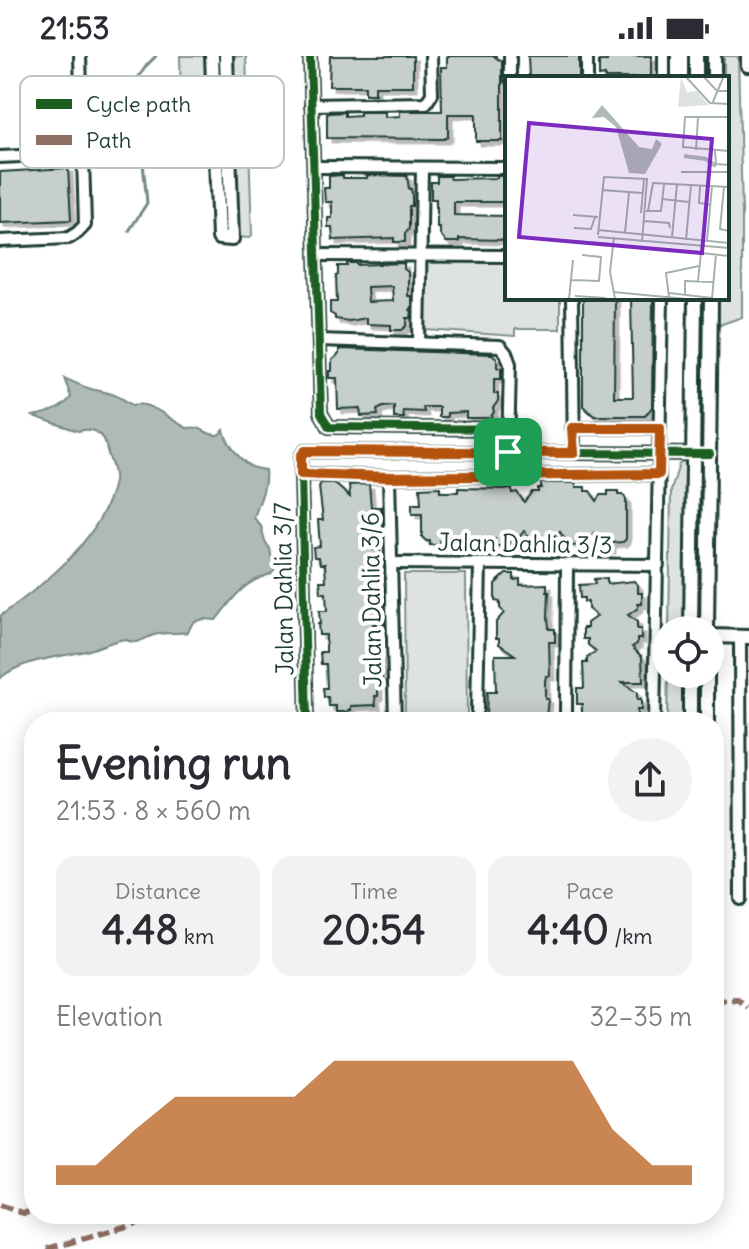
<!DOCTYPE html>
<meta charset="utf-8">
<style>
:root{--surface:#fff;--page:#f2f2f3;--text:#2b2b33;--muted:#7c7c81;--accent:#b45309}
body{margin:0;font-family:Delius,sans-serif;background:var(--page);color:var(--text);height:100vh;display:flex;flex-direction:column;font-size:30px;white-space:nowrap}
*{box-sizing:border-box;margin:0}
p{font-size:26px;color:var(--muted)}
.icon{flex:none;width:44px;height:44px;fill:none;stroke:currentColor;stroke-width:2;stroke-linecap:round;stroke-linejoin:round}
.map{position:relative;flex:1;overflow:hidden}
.panel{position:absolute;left:24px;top:656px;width:700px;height:512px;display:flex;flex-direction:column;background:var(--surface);border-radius:32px;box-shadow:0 4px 20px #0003}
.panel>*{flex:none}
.tools{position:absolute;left:652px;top:560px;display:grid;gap:16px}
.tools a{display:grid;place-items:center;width:72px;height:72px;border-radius:50%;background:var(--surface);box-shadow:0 4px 20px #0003;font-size:40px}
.pin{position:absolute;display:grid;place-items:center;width:68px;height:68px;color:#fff;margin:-34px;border-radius:16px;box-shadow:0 4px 12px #0006}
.round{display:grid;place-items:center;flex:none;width:84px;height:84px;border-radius:42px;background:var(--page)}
.overview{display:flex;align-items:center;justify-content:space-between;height:136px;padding:0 32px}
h1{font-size:44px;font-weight:800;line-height:60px}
.stats{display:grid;grid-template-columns:repeat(3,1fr);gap:12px;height:136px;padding:8px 32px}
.stats div{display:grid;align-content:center;border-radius:20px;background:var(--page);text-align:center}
.stats b{font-size:40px;font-weight:800}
.stats small{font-size:22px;font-weight:400}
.stats p{font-size:22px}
.chart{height:224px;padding:16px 32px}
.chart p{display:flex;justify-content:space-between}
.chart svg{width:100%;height:144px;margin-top:8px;fill:var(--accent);opacity:.7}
.status{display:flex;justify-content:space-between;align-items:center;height:56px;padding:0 40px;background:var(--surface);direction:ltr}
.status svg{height:22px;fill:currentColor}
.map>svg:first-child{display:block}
</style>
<div class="status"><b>21:53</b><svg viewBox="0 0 49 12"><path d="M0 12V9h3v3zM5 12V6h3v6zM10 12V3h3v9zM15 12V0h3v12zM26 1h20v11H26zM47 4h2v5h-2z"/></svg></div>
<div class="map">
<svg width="749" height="1193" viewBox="0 0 749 1193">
<defs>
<filter id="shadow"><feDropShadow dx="4.5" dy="4.5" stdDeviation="0" flood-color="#0004"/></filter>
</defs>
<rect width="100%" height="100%" fill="#fff"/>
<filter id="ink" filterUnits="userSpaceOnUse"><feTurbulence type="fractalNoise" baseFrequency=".0125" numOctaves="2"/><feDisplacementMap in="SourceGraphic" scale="16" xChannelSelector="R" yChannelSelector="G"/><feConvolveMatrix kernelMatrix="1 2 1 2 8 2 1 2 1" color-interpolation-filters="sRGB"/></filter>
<g filter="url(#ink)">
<!-- green -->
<g fill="#dee3e2" stroke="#7e908b" stroke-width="2">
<polygon points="180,0 207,0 208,45 181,43"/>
<polygon points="231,0 246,0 252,179 250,182 237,181"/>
<polygon points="724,0 738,0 742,156 742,261 719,269 719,242 727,242 727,22 724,22"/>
<polygon points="426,204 507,205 507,242 560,242 560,273 515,273 515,280 426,274"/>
<polygon points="683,405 686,407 688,415 687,574 669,574 671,435 679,408"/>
<polygon points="404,518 466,518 467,666 405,666"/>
<polygon points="668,618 686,618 684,666 667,666"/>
</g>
<!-- water -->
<path fill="#afbab7" stroke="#758883" stroke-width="2" d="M 64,322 C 73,326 85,332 95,334 C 114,338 115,338 132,349 C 150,344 170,364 187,372 C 205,369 204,380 218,379 L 224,374 C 226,386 241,406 252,411 C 256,413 261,413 265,414 C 267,432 259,445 254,462 L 261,470 L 265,485 L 270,493 L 272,504 L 276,511 L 271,518 C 242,526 234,542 216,564 L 203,563 L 193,566 L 188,576 C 177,578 165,576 154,579 C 142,583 137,590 124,583 C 110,586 99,591 86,595 C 57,602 24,603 0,622 L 0,560 C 45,528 102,483 114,426 C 116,415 108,401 106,390 C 102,376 92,371 78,375 L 33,360 C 47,357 62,354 71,341 Z"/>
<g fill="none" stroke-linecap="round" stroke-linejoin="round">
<!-- stream -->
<polyline stroke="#758883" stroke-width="3" points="129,175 147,147 135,26 147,9 156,0"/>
</g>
<!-- building -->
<g fill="#c7cfcc" stroke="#1f3d34" stroke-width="2" fill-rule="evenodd" filter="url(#shadow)">
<polygon points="330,0 413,0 413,30 375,30 375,38 365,38 365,30 329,30"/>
<polygon points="447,0 496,0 496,2 502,5 502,85 476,85 476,58 448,58 448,81 444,83 327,82 327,58 330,57 345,56 345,60 360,59 360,56 385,56 385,61 400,60 400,55 442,55 441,11 447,11"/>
<polygon points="528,0 579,0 579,22 529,22"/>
<polygon points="606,0 651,0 651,22 605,22 605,19 599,20 599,5 607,5"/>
<polygon points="68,112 71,164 0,167 0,116"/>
<polygon points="343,119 343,122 367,122 367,119 407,120 409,133 411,133 412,138 412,150 409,150 409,173 405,178 405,186 394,186 394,182 333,184 332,171 328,171 328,162 332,162 332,146 325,146 324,132 329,132 329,120"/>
<polygon points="437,120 450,120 450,123 497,122 497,120 507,120 507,146 454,146 454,159 507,160 507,179 505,179 505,184 459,183 459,186 446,186 440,178 440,172 437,172 437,151 436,151 436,143 431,143 431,126 437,126"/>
<path d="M 347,207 L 357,207 L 357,209 L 404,207 L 404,213 L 408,216 L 408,240 L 412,240 L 412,251 L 410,254 L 412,255 L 411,262 L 407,262 L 407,270 L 402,274 L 391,274 L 391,269 L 366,268 L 366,262 L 349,265 L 335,263 L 335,260 L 330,257 L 330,246 L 337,246 L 336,220 L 338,219 L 338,210 L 347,210 ZM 392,230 L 393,245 L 368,246 L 367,231 Z"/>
<polygon points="583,242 615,242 614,341 633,341 631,242 653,242 652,351 645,360 594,360 583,350"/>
<polygon points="339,293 492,298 497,302 497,312 501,312 501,323 494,323 494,338 498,338 498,345 493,352 494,356 490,362 466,362 466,356 447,357 447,361 439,361 439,351 423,351 424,356 403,355 404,362 394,362 394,350 383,351 377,354 378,359 361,360 360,352 338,353 337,322 329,322 329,315 332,315 332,304 339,298"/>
<polygon points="321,427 334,427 350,441 349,429 369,428 371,451 381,451 382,464 371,465 374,494 380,493 381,512 374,512 375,534 371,534 372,550 383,549 385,568 373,568 375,600 381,600 382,624 378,624 378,640 375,640 376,649 351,650 351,654 348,654 348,656 336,656 336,650 329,650 328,641 324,641 323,632 327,632 326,608 321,608 320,596 326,596 326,579 319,579 318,568 320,568 319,555 327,555 326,537 321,537 320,525 326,525 325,508 320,508 319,501 314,501 313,491 320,490 318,464 323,464 319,431"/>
<polygon points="541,427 576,427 576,431 585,431 585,435 590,435 597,445 601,439 608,439 608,435 618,435 618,439 623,439 626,443 626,483 623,486 611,487 611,493 602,494 602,487 594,477 588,485 582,485 582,489 572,490 571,486 567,486 560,476 553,485 547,485 547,489 532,490 532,485 524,475 516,485 510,486 510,490 495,490 495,483 477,483 477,488 465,488 465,484 448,484 440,485 441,489 430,489 430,485 426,485 422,481 422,458 412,458 412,448 421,448 420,432 440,431 440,436 458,436 458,432 512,433 512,437 517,436 524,446 532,436 538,436 538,432 541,432"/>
<polygon points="506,518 514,518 514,524 520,523 520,529 547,528 547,536 549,536 548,560 549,573 555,573 555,586 549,586 550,620 546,620 545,625 545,643 548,643 546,661 515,662 515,665 503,666 503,660 486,661 487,636 496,636 495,599 515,599 499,588 499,582 496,582 496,566 504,557 500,552 500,546 495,545 495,528"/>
<polygon points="607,522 607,528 634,525 638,529 638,537 642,537 642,548 638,548 638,552 628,559 637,566 637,573 641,573 641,583 637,583 637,588 632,591 642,601 643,626 622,626 637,637 637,644 641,644 641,654 637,654 637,659 632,662 627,662 627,664 582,664 582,648 577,648 577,632 584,632 583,607 587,607 587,602 596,595 588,589 588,583 583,583 583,572 587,572 587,567 597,560 588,553 588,546 584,546 584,542 580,542 579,529 595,528 594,523"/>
</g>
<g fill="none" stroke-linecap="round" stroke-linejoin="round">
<defs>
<g id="minor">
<polyline points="310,0 321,357 329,371 509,373"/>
<polyline points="747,0 747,10 749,10"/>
<polyline points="510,22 510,0"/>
<polyline points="587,22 587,0"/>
<polyline points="664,22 664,0"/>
<polyline points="311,49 426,47 432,38 431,0"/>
<polyline points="0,101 82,97"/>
<polyline points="314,111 507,112"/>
<polyline points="0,185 69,182 77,177 85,169 80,0"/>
<polyline points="317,199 507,200"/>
<polyline points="572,242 574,397"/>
<polyline points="319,284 500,290 506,297 510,308 508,396"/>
<polyline points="419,287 422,112"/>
<polyline points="572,372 660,372"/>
<polyline points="301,418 389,421 659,418"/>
<polyline points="389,421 395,666"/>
<polyline points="391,507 658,509"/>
<polyline points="740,581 741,843"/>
<polyline points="477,654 480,508"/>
<polyline points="566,657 567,509"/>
<polyline points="307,666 301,418 301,400 305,395 710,398"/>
<polyline points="654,666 662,242"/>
</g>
<g id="tertiary">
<polyline points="212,0 219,182 232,183 226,0"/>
<polyline points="696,22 696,0"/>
<polyline points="714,22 714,0"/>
<polyline points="691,574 695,242"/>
<polyline points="707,574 711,242"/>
<polyline points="710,580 749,581"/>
<polyline points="707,618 707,666"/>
<polyline points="690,666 690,618"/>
</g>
</defs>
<!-- minor casing -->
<use href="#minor" stroke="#1f3d34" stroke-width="16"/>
<!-- tertiary casing -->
<use href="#tertiary" stroke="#1f3d34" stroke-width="18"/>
<!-- minor -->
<use href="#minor" stroke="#fff" stroke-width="10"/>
<!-- tertiary -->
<use href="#tertiary" stroke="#fff" stroke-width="12"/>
<!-- quiet -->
<g stroke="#8d6e63" stroke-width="6" stroke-dasharray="12 6" stroke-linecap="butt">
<polyline points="714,945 738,944 749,952"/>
<polyline points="0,1149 23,1157 34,1156"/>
<polyline points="47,1193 141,1166 148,1162 150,1158"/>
</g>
<defs>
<g id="cycleway">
<polyline points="310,0 321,357 329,371 509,373"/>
<polyline points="307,666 301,418 301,400 305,395 710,398"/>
</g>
</defs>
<!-- cycleway casing -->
<use href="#cycleway" stroke="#fff" stroke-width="13"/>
<!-- cycleway -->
<use href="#cycleway" stroke="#1b5e20" stroke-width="8"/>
</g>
</g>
<g fill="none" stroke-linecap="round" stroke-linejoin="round" filter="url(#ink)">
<defs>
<polygon id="route" points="572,372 660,372 659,418 389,421 301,418 301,400 305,395 574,397"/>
</defs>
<!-- route casing -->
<use href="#route" stroke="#fff" stroke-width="16"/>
<!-- route -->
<use href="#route" stroke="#b45309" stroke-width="10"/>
</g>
<g text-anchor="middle" stroke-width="8" stroke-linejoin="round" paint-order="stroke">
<!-- street labels -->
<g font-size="24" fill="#1f3d34" stroke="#fff">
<text transform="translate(525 488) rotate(1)" y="8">Jalan Dahlia 3/3</text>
<text transform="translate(284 533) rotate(-91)" y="8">Jalan Dahlia 3/7</text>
<text transform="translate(372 544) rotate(-91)" y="8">Jalan Dahlia 3/6</text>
</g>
</g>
<!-- overview -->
<g transform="translate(505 20)">
<rect width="224" height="224" fill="#fff"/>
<path d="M 176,1 L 182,16 L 192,15 L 204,29 L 173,31 Z" fill="#dee3e2"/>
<path d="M 97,29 L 134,71 L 147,73 L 151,63 L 157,68 L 140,98 L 124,97 L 111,51 L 99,41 L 87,42 Z" fill="#afbab7"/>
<path fill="none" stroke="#afbab7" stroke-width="4" d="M 179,80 L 201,83 L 211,90"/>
<path fill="none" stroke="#a5b1ae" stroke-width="2" d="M 181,1 L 205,27 L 224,28M 199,1 L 212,15 L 224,15M 207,28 L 218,2M 224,41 L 180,41 L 178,71 L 224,75M 191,74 L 193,41M 210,75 L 211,88 L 224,89M 176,96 L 224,96M 195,110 L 194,127 L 206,129M 219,111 L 215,153 L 224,155M 97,114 L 137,117M 157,123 L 184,126M 141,135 L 156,135 L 159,108M 143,135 L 148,107 L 224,111M 136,137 L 139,103M 68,139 L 93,141M 139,145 L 164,147 L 165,152M 69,152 L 86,153 L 90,141M 93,154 L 224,167M 120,157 L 124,116M 93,159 L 99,101 L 142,103 L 137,166M 93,161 L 224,172M 109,161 L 105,196 L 110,223M 167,161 L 172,108M 181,164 L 186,109M 68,165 L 108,168M 202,165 L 207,110M 159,173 L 224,180M 66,204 L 94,205 L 96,181 L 77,179M 193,205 L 196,177M 108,216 L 182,223M 164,217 L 207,222M 180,219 L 180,205 L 208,206M 70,220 L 101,222M 164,221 L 161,197 L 194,190M 64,223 L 68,184M 207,223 L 211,178"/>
<path fill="#7b2cbf" fill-opacity="0.15" stroke="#7b2cbf" stroke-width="4" d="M 24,47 L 207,63 L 197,177 L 14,161 Z"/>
<rect width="224" height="224" fill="none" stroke="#1f3d34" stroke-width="4"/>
</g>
<!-- legend -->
<rect x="20" y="20" width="264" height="92" rx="12" fill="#fff" stroke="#bcc5c2" stroke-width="2"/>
<rect x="36" y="43" width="36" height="10" fill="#1b5e20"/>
<rect x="36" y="79" width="36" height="10" fill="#8d6e63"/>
<g font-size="22" fill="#1f3d34">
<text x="86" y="56">Cycle path</text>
<text x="86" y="92">Path</text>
</g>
</svg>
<div class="tools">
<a><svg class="icon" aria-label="locate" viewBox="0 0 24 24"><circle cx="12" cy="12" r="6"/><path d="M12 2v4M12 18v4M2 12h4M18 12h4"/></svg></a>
</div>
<div class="pin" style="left:508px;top:396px;background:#1e9e55"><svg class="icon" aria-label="arrive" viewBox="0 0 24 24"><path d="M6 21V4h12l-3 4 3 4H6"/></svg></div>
<section class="panel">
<div class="overview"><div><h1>Evening run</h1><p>21:53 · 8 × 560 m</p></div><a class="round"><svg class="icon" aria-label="share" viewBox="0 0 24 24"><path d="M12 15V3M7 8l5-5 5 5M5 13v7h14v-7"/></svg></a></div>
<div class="stats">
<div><p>Distance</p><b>4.48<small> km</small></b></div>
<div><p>Time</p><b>20:54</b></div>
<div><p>Pace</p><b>4:40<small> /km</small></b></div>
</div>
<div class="chart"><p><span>Elevation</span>32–35 m</p>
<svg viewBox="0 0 160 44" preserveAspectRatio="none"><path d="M0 44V38L10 38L20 27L30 17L40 17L50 17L60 17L70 6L80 6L90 6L100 6L110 6L120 6L130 6L140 27L150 38L160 38V44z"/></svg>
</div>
</section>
</div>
